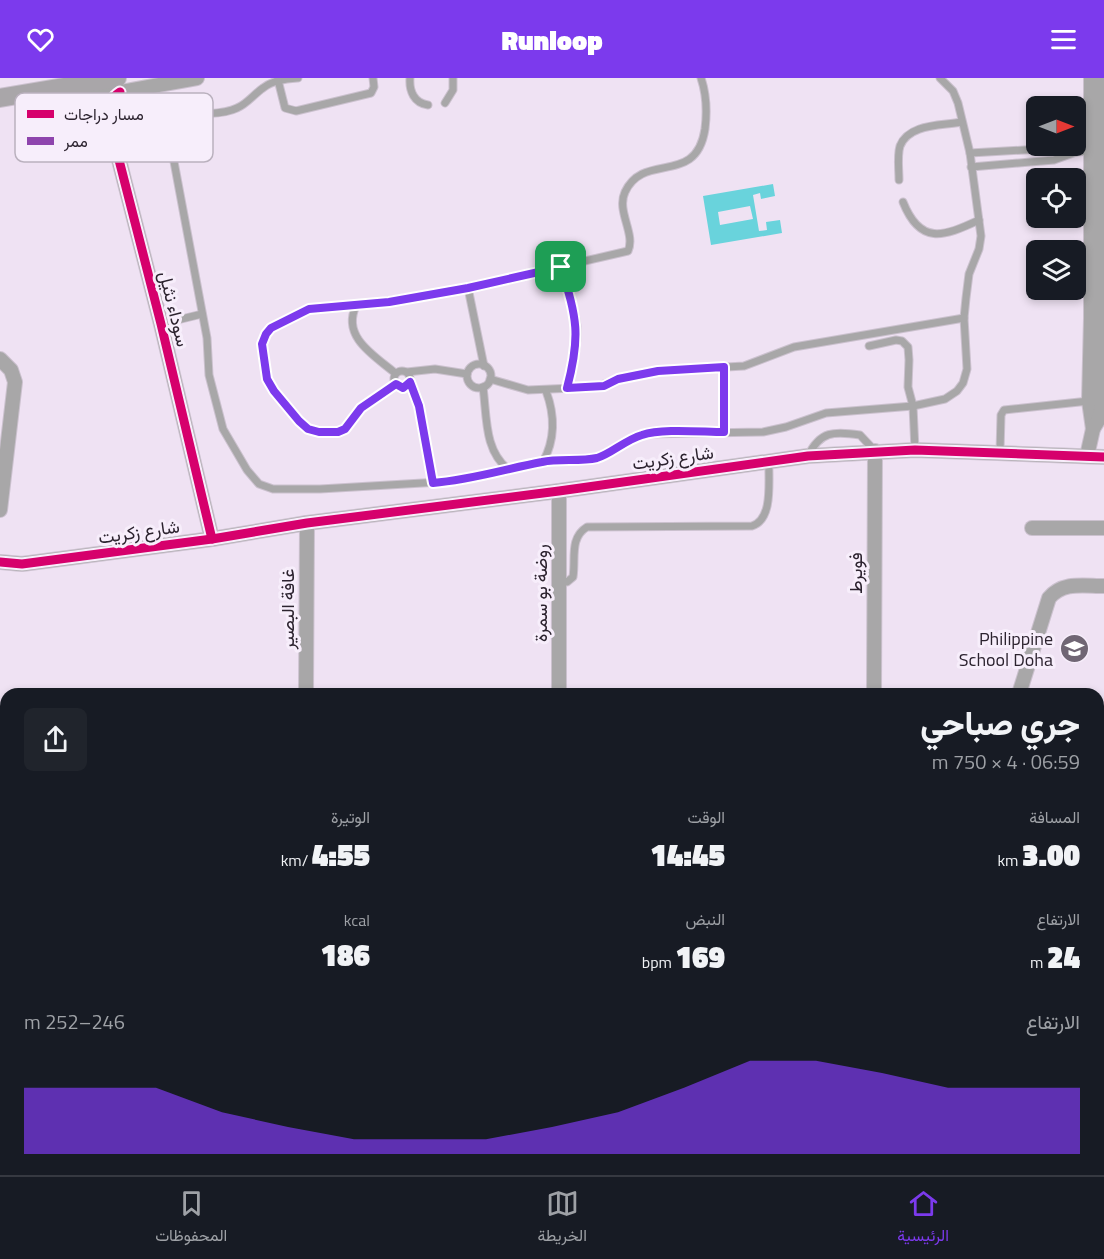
<!DOCTYPE html>
<html lang="ar">
<meta charset="utf-8">
<style>
:root{--surface:#171b24;--page:#20242c;--text:#f1f3f6;--muted:#9ea1a6;--line:#363941;--accent:#7c3aed}
body{margin:0;font-family:"Titillium Web",Vazirmatn,sans-serif;background:var(--page);color:var(--text);direction:rtl;height:100vh;display:flex;flex-direction:column;font-size:22px;white-space:nowrap}
*{box-sizing:border-box;margin:0}
p{font-size:20px;color:var(--muted)}
.icon{flex:none;width:33px;height:33px;fill:none;stroke:currentColor;stroke-width:2;stroke-linecap:round;stroke-linejoin:round}
.map{position:relative;flex:1;overflow:hidden;direction:ltr}
.drawer{position:absolute;left:0px;top:610px;width:1104px;height:488px;display:flex;flex-direction:column;background:var(--surface);border-radius:18px 18px 0 0;box-shadow:0 3px 9px #0003;direction:rtl}
.drawer>*{flex:none}
.needle{width:39px;rotate:90deg}
.fabs{position:absolute;left:1026px;top:18px;display:grid;gap:12px}
.fabs a{display:grid;place-items:center;width:60px;height:60px;border-radius:9px;background:var(--surface);box-shadow:0 3px 9px #0003;font-size:30px}
.pin{position:absolute;display:grid;place-items:center;width:51px;height:51px;color:#fff;margin:-26px;border-radius:12px;box-shadow:0 3px 9px #0006}
.round{display:grid;place-items:center;flex:none;width:63px;height:63px;border-radius:9px;background:var(--page)}
.overview{display:flex;align-items:center;justify-content:space-between;height:102px;padding:0 24px}
h1{font-size:33px;font-weight:800;line-height:45px}
.figures{display:grid;grid-template-columns:repeat(3,1fr);gap:9px;height:102px;padding:6px 24px}
.figures div{display:grid;align-content:center}
.figures b{font-size:30px;font-weight:800}
.figures small{font-size:16px;font-weight:400}
.figures p{font-size:16px}
.chart{height:168px;padding:12px 24px}
.chart p{display:flex;justify-content:space-between}
.chart svg{width:100%;height:108px;margin-top:6px;fill:var(--accent);opacity:.7}
header{display:flex;justify-content:space-between;align-items:center;height:78px;padding:0 24px;background:var(--accent);color:#fff;font-size:27px;font-weight:800}
.tabs{display:flex;justify-content:space-around;align-items:center;height:84px;border-top:2px solid var(--line);background:var(--surface);font-size:16px;color:var(--muted)}
.tabs a{display:grid;justify-items:center;gap:3px}
.tabs .selected{color:var(--accent)}
.map>svg:first-child{display:block}
</style>
<header><svg class="icon" aria-label="menu" viewBox="0 0 24 24"><path d="M4 6h16M4 12h16M4 18h16"/></svg>Runloop<svg class="icon" aria-label="heart" viewBox="0 0 24 24"><path d="M12 20l-8-8c-3-5 5-10 8-4 3-6 11-1 8 4z"/></svg></header>
<div class="map">
<svg width="1104" height="1097" viewBox="0 0 1104 1097">
<rect width="100%" height="100%" fill="#efe2f3"/>
<!-- water -->
<path fill="#69d3dc" fill-rule="evenodd" d="M 773,106 L 775,118 L 761,121 L 760,115 L 753,117 L 759,153 L 767,152 L 766,144 L 780,142 L 782,155 L 711,167 L 703,118 ZM 750,128 L 753,141 L 720,147 L 718,134 Z"/>
<g fill="none" stroke-linecap="round" stroke-linejoin="round">
<defs>
<g id="service">
<path d="M 298,0 C 286,1 273,2 263,10 C 254,16 247,26 237,30 C 213,42 181,26 169,57 L 207,260 L 209,297 L 223,351 L 247,392 L 259,406 L 273,411 L 320,411 L 457,403 L 543,384 L 596,380 L 608,375 L 624,364 L 644,356 L 763,354 L 786,349 L 826,335 L 913,328 L 945,321 L 957,313 L 963,305 L 967,291 L 964,240 L 966,220 L 969,196 L 979,171 L 981,158 L 970,75 L 958,25 L 953,13 L 940,0"/>
<path d="M 410,0 C 409,13 414,25 428,27"/>
<polyline points="278,2 285,30 296,33 371,15 374,9 373,0"/>
<polyline points="445,25 453,12 453,0"/>
<polyline points="970,75 1058,70 1076,74 1092,73"/>
<polyline points="971,89 1054,82 1076,74"/>
<path d="M 899,102 C 899,91 897,78 900,68 C 909,45 943,48 961,44"/>
<path d="M 903,124 C 920,167 943,159 979,142"/>
<path d="M 561,189 C 567,209 575,229 577,249 C 578,270 572,291 567,310"/>
<polyline points="468,210 484,288"/>
<path d="M 356,228 C 341,259 375,278 395,295"/>
<polyline points="161,246 202,236"/>
<polyline points="869,268 896,262 902,263 908,269 909,282 908,309 913,328 915,372"/>
<circle cx="479" cy="298" r="12"/>
<polyline points="724,289 724,354"/>
<circle cx="402" cy="301" r="8"/>
<polyline points="407,294 435,291 467,296"/>
<polyline points="490,301 528,312 596,309 618,301 658,293 744,288 794,269 964,240"/>
<polyline points="410,304 419,328 433,405"/>
<path d="M 396,306 L 361,330 L 345,351 L 338,354 L 319,354 L 308,351 L 299,343 L 274,313 L 267,301 L 262,266 L 266,256 L 271,250 L 309,231 L 356,228 L 468,210 L 628,173 C 636,156 616,133 625,114 C 644,73 696,109 705,51 C 707,35 706,15 701,0"/>
<path d="M 483,309 C 487,339 484,373 509,392"/>
<polyline points="1000,374 1001,337 1004,332 1089,323"/>
<path d="M 808,378 C 820,353 834,353 860,357 L 875,373"/>
<path d="M 543,384 C 556,360 555,337 546,313"/>
<path d="M 559,504 L 567,504 L 573,499 C 576,481 569,460 587,449 L 752,448 C 774,441 768,402 769,383"/>
<polyline points="1098,1056 1104,1060"/>
</g>
<g id="minor">
<polyline points="1091,0 1091,240 1089,323 1093,351"/>
<path d="M 120,14 C 111,20 107,28 108,39 L 161,246 L 212,461"/>
<path d="M 21,22 C 79,25 139,10 197,0"/>
<polyline points="0,281 11,292 15,304 0,432"/>
<polyline points="1087,378 1093,351 1099,341 1102,328 1102,0"/>
<polyline points="1032,450 1104,450"/>
<polyline points="0,484 22,486 212,461 307,445 559,413 808,378 915,372 1104,379"/>
<polyline points="306,616 307,445"/>
<polyline points="559,616 559,413"/>
<polyline points="874,616 875,373"/>
<path d="M 1019,616 L 1049,520 C 1063,503 1084,508 1104,508"/>
<polyline points="0,637 6,637"/>
<polyline points="1098,693 1104,694"/>
<polyline points="1098,821 1104,821"/>
<polyline points="0,845 6,845"/>
<polyline points="1098,1023 1104,1022"/>
<polyline points="0,1070 6,1071"/>
<polyline points="341,1092 341,1097"/>
<polyline points="210,1097 210,1095"/>
<polyline points="556,1097 556,1092"/>
<polyline points="871,1097 871,1092"/>
</g>
<polyline id="secondary" points="0,20 117,0"/>
</defs>
<!-- service casing -->
<use href="#service" stroke="#cbc1ce" stroke-width="9"/>
<!-- minor casing -->
<use href="#minor" stroke="#cbc1ce" stroke-width="16"/>
<!-- secondary casing -->
<use href="#secondary" stroke="#cbc1ce" stroke-width="20"/>
<!-- service -->
<use href="#service" stroke="#a8a7a8" stroke-width="7"/>
<!-- minor -->
<use href="#minor" stroke="#a8a7a8" stroke-width="14"/>
<!-- secondary -->
<use href="#secondary" stroke="#a9a6a9" stroke-width="18"/>
<!-- quiet -->
<polyline stroke="#8e44ad" stroke-width="8" stroke-dasharray="15 8" stroke-linecap="butt" points="210,1097 210,1095"/>
<defs>
<g id="cycleway">
<path d="M 120,14 C 111,20 107,28 108,39 L 161,246 L 212,461"/>
<polyline points="0,484 22,486 212,461 307,445 559,413 808,378 915,372 1104,379"/>
</g>
</defs>
<!-- cycleway casing -->
<use href="#cycleway" stroke="#f7eefb" stroke-width="13"/>
<!-- cycleway -->
<use href="#cycleway" stroke="#d6006c" stroke-width="9"/>
</g>
<g fill="none" stroke-linecap="round" stroke-linejoin="round">
<defs>
<path id="route" d="M 561,189 C 577,241 581,257 567,310 L 604,308 L 618,301 L 658,293 L 724,289 L 724,354 C 702,354 662,350 642,357 C 625,362 611,376 597,380 C 579,384 559,380 542,384 C 505,391 471,402 433,405 L 419,328 L 410,304 L 403,310 L 396,306 L 361,330 L 345,351 L 338,354 L 319,354 L 308,351 L 299,343 L 274,313 L 267,301 L 262,266 L 266,256 L 271,250 L 309,231 L 389,224 L 468,210 Z"/>
</defs>
<!-- route casing -->
<use href="#route" stroke="#fff" stroke-width="12"/>
<!-- route -->
<use href="#route" stroke="#7c3aed" stroke-width="8"/>
</g>
<!-- icons -->
<defs>
<symbol id="school-disc" viewBox="-11 -11 22 22"><circle r="9.5" fill="#706674" stroke="#f7eefb"/><path d="M0-5L7-2L0 1L-7-2ZM-4 1L0 2.5L4 1V4Q0 6-4 4Z" fill="#fff"/></symbol>
</defs>
<g fill-rule="evenodd">
<use href="#school-disc" x="1058" y="554" width="33" height="33"/>
</g>
<g text-anchor="middle" stroke-width="6" stroke-linejoin="round" paint-order="stroke">
<!-- street labels -->
<g font-size="18" fill="#2c232f" stroke="#f7eefb">
<text transform="translate(174 231) rotate(76)" y="6">سوداء نثيل</text>
<text transform="translate(673 380) rotate(-8)" y="6">شارع زكريت</text>
<text transform="translate(139 454) rotate(-8)" y="6">شارع زكريت</text>
<text transform="translate(856 495) rotate(-90)" y="6">فويرط</text>
<text transform="translate(541 515) rotate(-90)" y="6">روضة بو سمرة</text>
<text transform="translate(288 531) rotate(-90)" y="6">غافة البصير</text>
</g>
<!-- poi labels -->
<g font-size="18" fill="#2c232f" stroke="#f7eefb" text-anchor="end">
<text x="1053" y="567">Philippine<tspan x="1053" dy="21">School Doha</tspan></text>
</g>
</g>
<!-- legend -->
<rect x="15" y="15" width="198" height="69" rx="9" fill="#f7eefb" stroke="#bab1be" stroke-width="1.5"/>
<rect x="27" y="32" width="27" height="8" fill="#d6006c"/>
<rect x="27" y="59" width="27" height="8" fill="#8e44ad"/>
<g font-size="16" fill="#2c232f">
<text x="64" y="42">مسار دراجات</text>
<text x="64" y="69">ممر</text>
</g>
</svg>
<div class="fabs">
<a><svg class="needle" viewBox="-14 -14 28 28"><path d="M0-13l5 13h-10z" fill="#e53935"/><path d="M0 13l5-13h-10z" fill="#9ea1a6"/></svg></a>
<a><svg class="icon" aria-label="locate" viewBox="0 0 24 24"><circle cx="12" cy="12" r="6"/><path d="M12 2v4M12 18v4M2 12h4M18 12h4"/></svg></a>
<a><svg class="icon" aria-label="layers" viewBox="0 0 24 24"><path d="M12 4l9 5-9 5-9-5zM3 14l9 5 9-5"/></svg></a>
</div>
<div class="pin" style="left:561px;top:189px;background:#1e9e55"><svg class="icon" aria-label="arrive" viewBox="0 0 24 24"><path d="M6 21V4h12l-3 4 3 4H6"/></svg></div>
<section class="drawer">
<div class="overview"><div><h1>جري صباحي</h1><p>06:59 · 4 × 750 m</p></div><a class="round"><svg class="icon" aria-label="share" viewBox="0 0 24 24"><path d="M12 15V3M7 8l5-5 5 5M5 13v7h14v-7"/></svg></a></div>
<div class="figures">
<div><p>المسافة</p><b>3.00<small> km</small></b></div>
<div><p>الوقت</p><b>14:45</b></div>
<div><p>الوتيرة</p><b>4:55<small> /km</small></b></div>
</div>
<div class="figures">
<div><p>الارتفاع</p><b>24<small> m</small></b></div>
<div><p>النبض</p><b>169<small> bpm</small></b></div>
<div><p>kcal</p><b>186</b></div>
</div>
<div class="chart"><p><span>الارتفاع</span>246–252 m</p>
<svg viewBox="0 0 160 44" preserveAspectRatio="none"><path d="M0 44V17L10 17L20 17L30 27L40 33L50 38L60 38L70 38L80 33L90 27L100 17L110 6L120 6L130 11L140 17L150 17L160 17V44z"/></svg>
</div>
</section>
</div>
<nav class="tabs">
<a class="selected"><svg class="icon" aria-label="home" viewBox="0 0 24 24"><path d="M3 11l9-7 9 7M6 9v11h12V9"/></svg>الرئيسية</a>
<a><svg class="icon" aria-label="map" viewBox="0 0 24 24"><path d="M3 6l6-2 6 2 6-2v14l-6 2-6-2-6 2zM9 4v14M15 6v14"/></svg>الخريطة</a>
<a><svg class="icon" aria-label="saved" viewBox="0 0 24 24"><path d="M7 4h10v16l-5-4-5 4z"/></svg>المحفوظات</a>
</nav>
